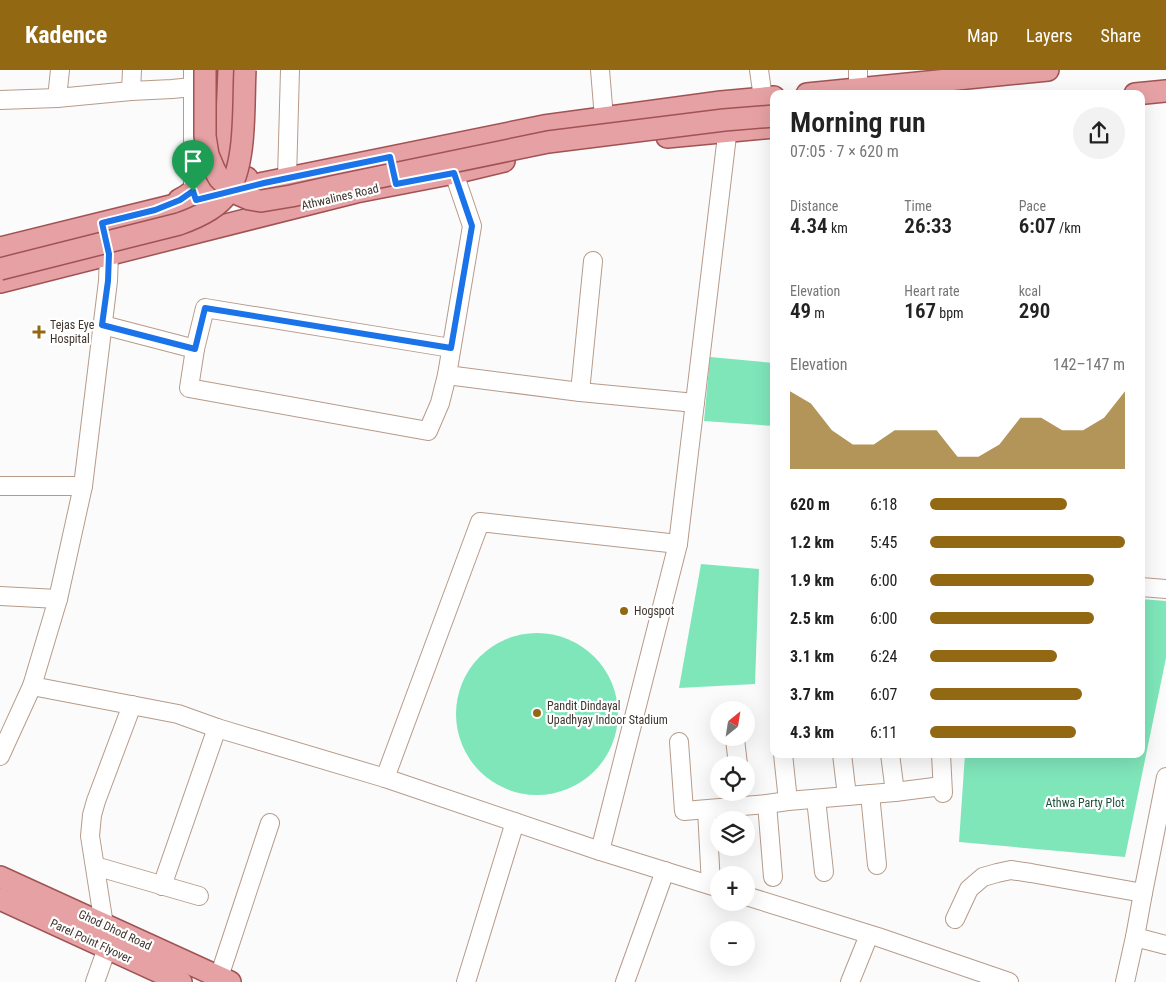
<!DOCTYPE html>
<meta charset="utf-8">
<style>
:root{--surface:#fff;--page:#f2f2f2;--text:#222;--muted:#767676;--accent:#936813}
body{margin:0;font-family:"Roboto Condensed",sans-serif;background:var(--page);color:var(--text);height:100vh;display:flex;flex-direction:column;font-size:19px;white-space:nowrap}
*{box-sizing:border-box;margin:0}
p{font-size:16px;color:var(--muted)}
.icon{flex:none;width:28px;height:28px;fill:none;stroke:currentColor;stroke-width:2;stroke-linecap:round;stroke-linejoin:round}
.map{position:relative;flex:1;overflow:hidden}
.side{position:absolute;left:770px;top:20px;width:375px;height:668px;display:flex;flex-direction:column;background:var(--surface);border-radius:10px;box-shadow:0 5px 20px #0002}
.side>*{flex:none}
.needle{width:32px;rotate:30deg}
.fabs{position:absolute;left:710px;top:631px;display:grid;gap:10px}
.fabs a{display:grid;place-items:center;width:45px;height:45px;border-radius:50%;background:var(--surface);box-shadow:0 5px 20px #0002;font-size:25px}
.pin{position:absolute;display:grid;place-items:center;width:42px;height:42px;color:#fff;margin:-51px -21px;border-radius:50% 50% 50% 0;rotate:-45deg;box-shadow:0 0 5px #0007}
.pin .icon{rotate:45deg}
.round{display:grid;place-items:center;flex:none;width:52px;height:52px;border-radius:26px;background:var(--page)}
.headline{display:flex;align-items:center;justify-content:space-between;height:85px;padding:0 20px}
h1{font-size:28px;font-weight:600;line-height:38px}
.metrics{display:grid;grid-template-columns:repeat(3,1fr);gap:8px;height:85px;padding:5px 20px}
.metrics div{display:grid;align-content:center}
.metrics b{font-size:21px;font-weight:600}
.metrics small{font-size:14px;font-weight:400}
.metrics p{font-size:14px}
.chart{height:140px;padding:10px 20px}
.chart p{display:flex;justify-content:space-between}
.chart svg{width:100%;height:90px;margin-top:5px;fill:var(--accent);opacity:.7}
ul{padding:0 20px;list-style:none;font-size:16px}
li{display:grid;grid-template-columns:80px 60px 1fr;align-items:center;height:38px}
li i{height:12px;border-radius:6px;background:var(--accent)}
header{display:flex;align-items:center;gap:30px;box-sizing:border-box;height:70px;padding:0 25px;background:var(--accent);color:#fff}
header strong{font-size:24px}
nav{display:flex;gap:28px;margin-inline-start:auto;font-size:18px}
.map>svg:first-child{display:block}
</style>
<header>
<strong>Kadence</strong>
<nav><a>Map</a><a>Layers</a><a>Share</a></nav>
</header>
<div class="map">
<svg width="1166" height="912" viewBox="0 0 1166 912">
<rect width="100%" height="100%" fill="#fbfbfb"/>
<!-- green -->
<g fill="#7fe6ba">
<polygon points="710,287 774,293 774,356 704,351"/>
<polygon points="701,494 759,499 755,614 679,618"/>
<polygon points="1141,529 1166,531 1166,588 1125,787 959,772 965,684 1141,684"/>
<circle cx="537" cy="644" r="81"/>
</g>
<g fill="none" stroke-linecap="round" stroke-linejoin="round">
<defs>
<g id="minor">
<polyline points="193,0 193,121 196,129"/>
<polyline points="600,0 604,48"/>
<polyline points="759,0 763,28"/>
<polyline points="858,19 858,0"/>
<polyline points="131,21 132,0"/>
<polyline points="57,28 60,0"/>
<polyline points="0,30 57,28 131,21 172,19 193,17"/>
<polyline points="287,108 290,0"/>
<polyline points="106,172 109,184 108,211 83,416 58,529 32,616 178,644 217,658 385,708 600,781 719,818"/>
<polyline points="103,255 195,279 189,318 428,361 440,333 447,305 472,156 454,103"/>
<polyline points="195,279 205,238 451,278"/>
<polyline points="447,305 580,322 695,333"/>
<polyline points="580,322 593,191"/>
<polyline points="0,416 83,416"/>
<polyline points="1141,517 1166,519"/>
<polyline points="0,526 58,529"/>
<polyline points="735,669 738,695"/>
<polyline points="679,672 684,741 767,734 788,731 895,722 942,716"/>
<polyline points="783,684 788,731"/>
<polyline points="842,684 847,726"/>
<polyline points="890,684 895,722"/>
<polyline points="941,684 943,723"/>
<polyline points="0,686 32,616"/>
<polyline points="385,708 480,452 678,474"/>
<polyline points="870,724 877,795"/>
<polyline points="816,729 824,802"/>
<polyline points="767,734 773,807"/>
<polyline points="707,740 711,815"/>
<polyline points="600,781 678,474 729,49"/>
<polyline points="95,796 199,826"/>
<polyline points="162,816 217,658"/>
<polyline points="746,826 878,867 1009,912"/>
<polyline points="955,849 969,819 983,807 997,803 1011,800 1031,803 1143,823"/>
<polyline points="104,855 90,766 92,745 96,731 132,635"/>
<polyline points="1135,867 1166,875"/>
<polyline points="219,907 270,753"/>
<polyline points="95,912 107,878"/>
<polyline points="466,912 515,752"/>
<polyline points="625,912 665,801"/>
<polyline points="850,912 869,865"/>
<polyline points="1125,912 1135,867 1143,823 1166,707"/>
</g>
<g id="major">
<polyline points="229,0 226,71 227,87 236,103 247,108"/>
<polyline points="807,24 1048,0"/>
<polyline points="1135,24 1166,21"/>
<polyline points="667,67 774,57"/>
<path d="M 179,130 C 200,119 211,104 212,80"/>
<polyline points="0,178 264,113 544,56 721,32 774,27"/>
<polyline points="0,212 356,122 454,103 504,91"/>
<polyline points="0,807 230,912"/>
<polyline points="0,829 181,912"/>
</g>
</defs>
<!-- minor casing -->
<use href="#minor" stroke="#b79b8a" stroke-width="20"/>
<!-- major casing -->
<use href="#major" stroke="#a15353" stroke-width="24"/>
<!-- minor -->
<use href="#minor" stroke="#fff" stroke-width="18"/>
<!-- major -->
<use href="#major" stroke="#e6a1a4" stroke-width="21"/>
<defs>
<g id="major-bridge">
<polyline points="205,0 205,66 208,85 214,99 219,108 233,122 249,129 261,131 291,126 336,116 548,72 724,50 774,46"/>
<path d="M 0,199 L 179,154 C 196,148 217,139 227,124 C 247,93 243,36 245,0"/>
</g>
</defs>
<!-- major-bridge casing -->
<use href="#major-bridge" stroke="#a15353" stroke-width="24" stroke-linecap="butt"/>
<!-- major-bridge -->
<use href="#major-bridge" stroke="#e6a1a4" stroke-width="21"/>
</g>
<g fill="none" stroke-linecap="round" stroke-linejoin="round">
<defs>
<polygon id="route" points="390,87 396,114 454,103 472,156 451,278 205,238 195,279 102,255 108,211 109,184 102,153 155,140 180,130 193,121 196,130 264,113"/>
</defs>
<!-- route casing -->
<use href="#route" stroke="#fff" stroke-width="10"/>
<!-- route -->
<use href="#route" stroke="#1a73e8" stroke-width="6"/>
</g>
<!-- markers -->
<g fill="#936813" stroke="#fff" stroke-width="2">
<path d="M36.5 254.5h5v5h5v5h-5v5h-5v-5h-5v-5h5z"/>
<circle cx="624" cy="541" r="5"/>
<circle cx="537" cy="643" r="5"/>
</g>
<g text-anchor="middle" stroke-width="4.5" stroke-linejoin="round" paint-order="stroke">
<!-- street labels -->
<g font-size="12" fill="#3f342d" stroke="#fff">
<text transform="translate(340 127) rotate(-13)" y="4">Athwalines Road</text>
<text transform="translate(115 860) rotate(25)" y="4">Ghod Dhod Road</text>
<text transform="translate(91 871) rotate(25)" y="4">Parel Point Flyover</text>
</g>
<!-- poi labels -->
<g font-size="12" fill="#3f342d" stroke="#fff" text-anchor="start">
<text x="50" y="259">Tejas Eye<tspan x="50" dy="14">Hospital</tspan></text>
<text x="634" y="545">Hogspot</text>
<text x="547" y="640">Pandit Dindayal<tspan x="547" dy="14">Upadhyay Indoor Stadium</tspan></text>
</g>
<!-- park labels -->
<g font-size="12" fill="#1f503c" stroke="#fff">
<text x="1085" y="737">Athwa Party Plot</text>
</g>
</g>
</svg>
<div class="fabs">
<a><svg class="needle" viewBox="-14 -14 28 28"><path d="M0-13l5 13h-10z" fill="#e53935"/><path d="M0 13l5-13h-10z" fill="#767676"/></svg></a>
<a><svg class="icon" aria-label="locate" viewBox="0 0 24 24"><circle cx="12" cy="12" r="6"/><path d="M12 2v4M12 18v4M2 12h4M18 12h4"/></svg></a>
<a><svg class="icon" aria-label="layers" viewBox="0 0 24 24"><path d="M12 4l9 5-9 5-9-5zM3 14l9 5 9-5"/></svg></a>
<a>+</a>
<a>−</a>
</div>
<div class="pin" style="left:193px;top:121px;background:#1e9e55"><svg class="icon" aria-label="arrive" viewBox="0 0 24 24"><path d="M6 21V4h12l-3 4 3 4H6"/></svg></div>
<section class="side">
<div class="headline"><div><h1>Morning run</h1><p>07:05 · 7 × 620 m</p></div><a class="round"><svg class="icon" aria-label="share" viewBox="0 0 24 24"><path d="M12 15V3M7 8l5-5 5 5M5 13v7h14v-7"/></svg></a></div>
<div class="metrics">
<div><p>Distance</p><b>4.34<small> km</small></b></div>
<div><p>Time</p><b>26:33</b></div>
<div><p>Pace</p><b>6:07<small> /km</small></b></div>
</div>
<div class="metrics">
<div><p>Elevation</p><b>49<small> m</small></b></div>
<div><p>Heart rate</p><b>167<small> bpm</small></b></div>
<div><p>kcal</p><b>290</b></div>
</div>
<div class="chart"><p><span>Elevation</span>142–147 m</p>
<svg viewBox="0 0 160 44" preserveAspectRatio="none"><path d="M0 44V6L10 12L20 25L30 32L40 32L50 25L60 25L70 25L80 38L90 38L100 32L110 19L120 19L130 25L140 25L150 19L160 6V44z"/></svg>
</div>
<ul>
<li><b>620 m</b>6:18<i style="width:70%"></i></li>
<li><b>1.2 km</b>5:45<i style="width:100%"></i></li>
<li><b>1.9 km</b>6:00<i style="width:84%"></i></li>
<li><b>2.5 km</b>6:00<i style="width:84%"></i></li>
<li><b>3.1 km</b>6:24<i style="width:65%"></i></li>
<li><b>3.7 km</b>6:07<i style="width:78%"></i></li>
<li><b>4.3 km</b>6:11<i style="width:75%"></i></li>
</ul>
</section>
</div>
